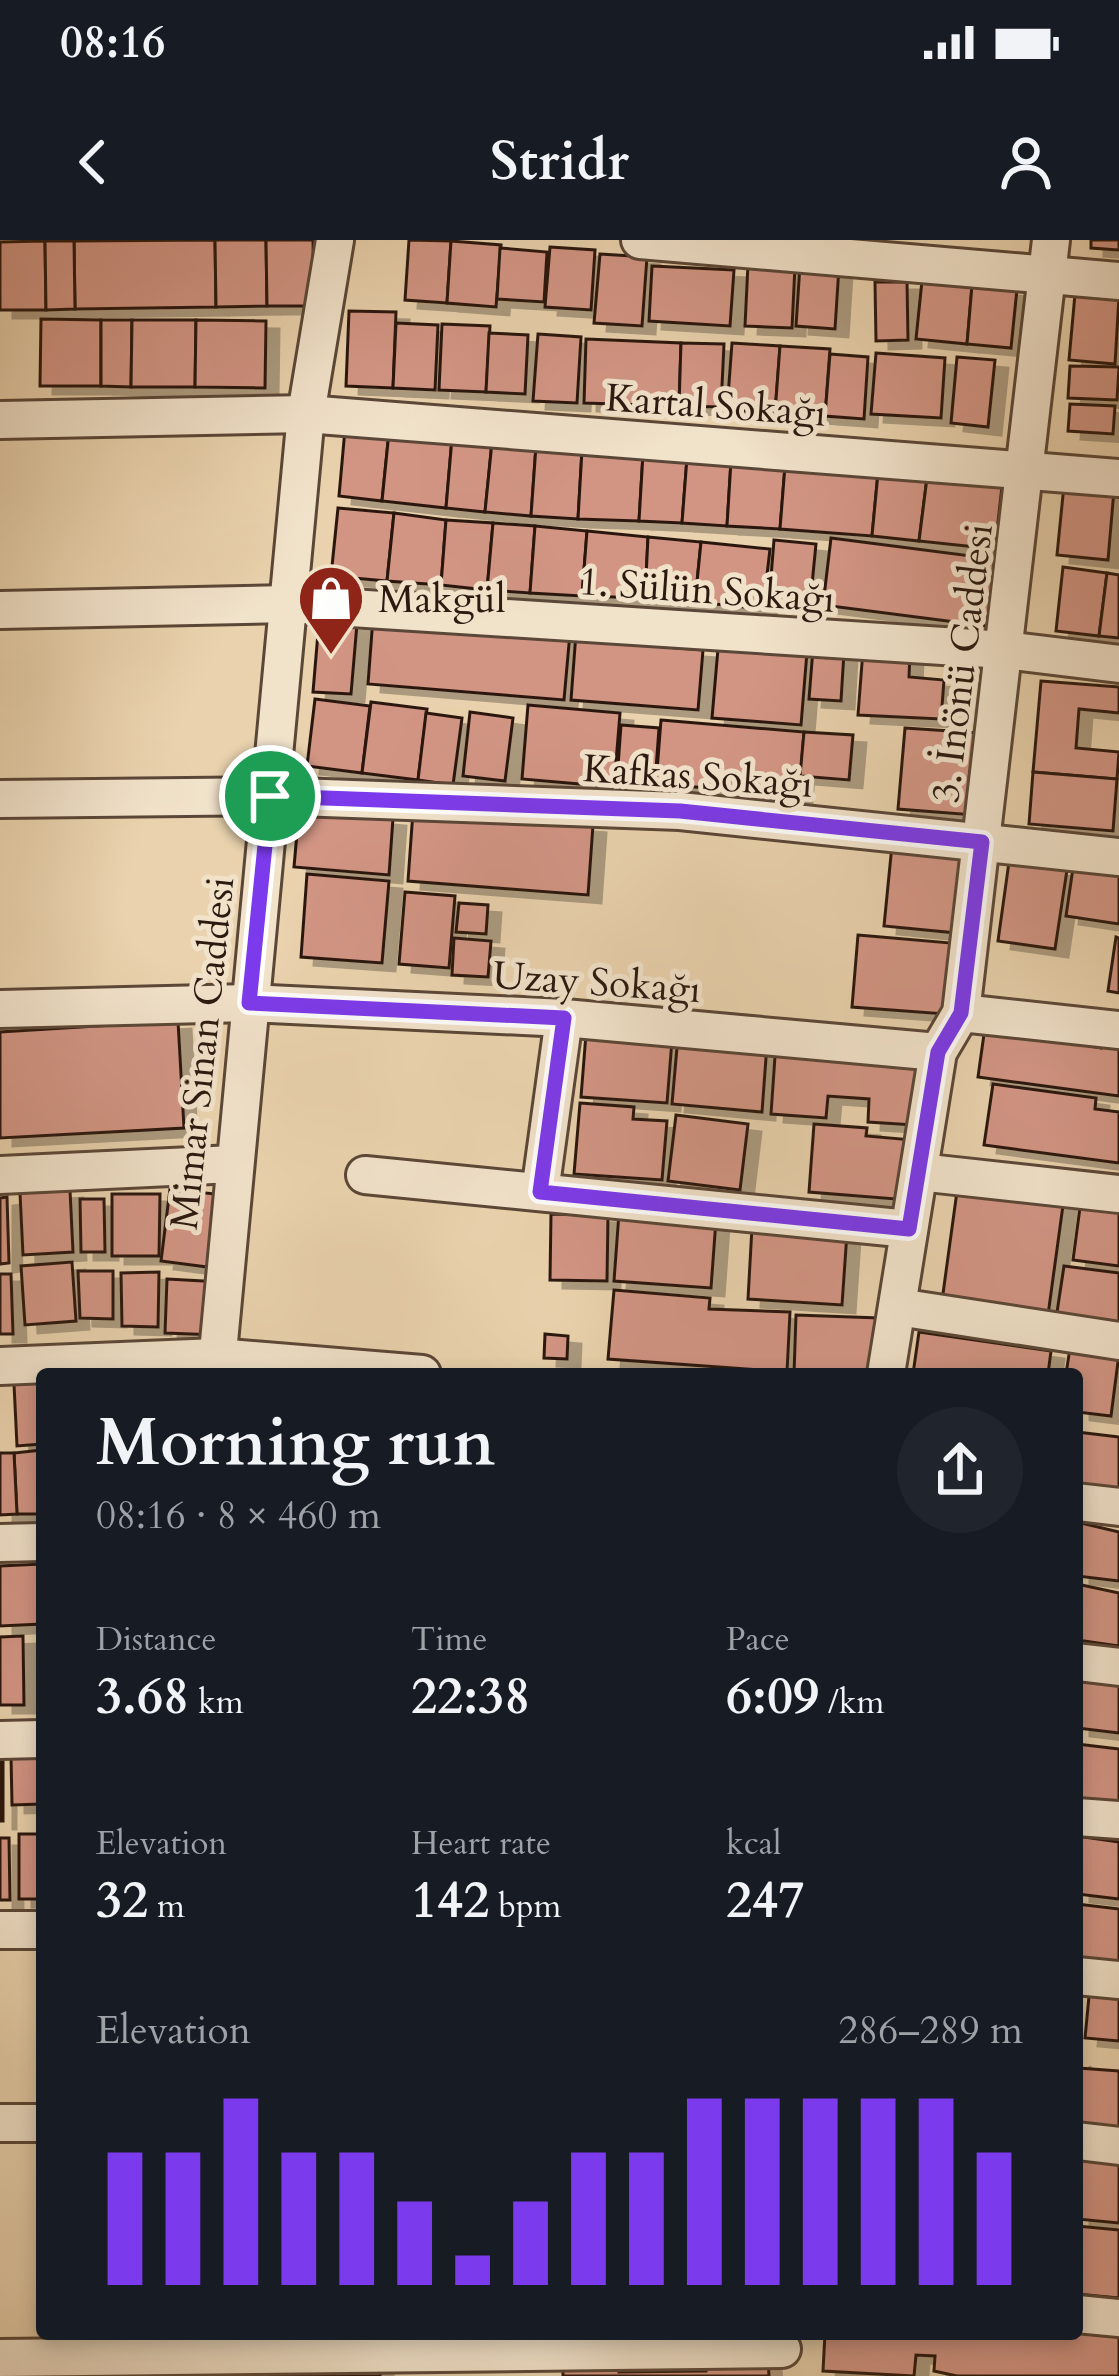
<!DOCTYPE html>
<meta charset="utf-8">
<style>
:root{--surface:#171b24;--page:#20242c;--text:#f1f3f6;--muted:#9ea1a6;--accent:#7c3aed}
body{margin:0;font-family:Cardo,serif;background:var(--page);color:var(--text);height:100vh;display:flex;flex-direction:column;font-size:45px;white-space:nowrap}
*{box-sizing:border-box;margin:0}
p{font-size:39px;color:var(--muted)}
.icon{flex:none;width:66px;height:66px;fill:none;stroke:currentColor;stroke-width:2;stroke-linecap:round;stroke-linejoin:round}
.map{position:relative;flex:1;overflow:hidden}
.details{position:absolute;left:36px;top:1128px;width:1047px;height:972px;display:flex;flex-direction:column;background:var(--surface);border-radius:12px;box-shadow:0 6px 18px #0003}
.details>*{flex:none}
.pin{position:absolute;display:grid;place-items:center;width:102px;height:102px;color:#fff;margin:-51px;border:6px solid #fff;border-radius:50%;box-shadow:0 3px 12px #0007}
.round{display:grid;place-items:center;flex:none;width:126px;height:126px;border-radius:63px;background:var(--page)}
.overview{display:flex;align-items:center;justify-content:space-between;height:204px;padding:0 60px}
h1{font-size:66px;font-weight:600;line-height:90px}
.metrics{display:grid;grid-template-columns:repeat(3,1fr);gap:18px;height:204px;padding:12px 60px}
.metrics div{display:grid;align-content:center}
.metrics b{font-size:51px;font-weight:600}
.metrics small{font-size:33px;font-weight:400}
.metrics p{font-size:33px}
.chart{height:336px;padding:24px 60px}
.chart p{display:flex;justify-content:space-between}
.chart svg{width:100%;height:216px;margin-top:12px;stroke:var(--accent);stroke-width:6}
.status{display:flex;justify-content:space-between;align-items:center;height:84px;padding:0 60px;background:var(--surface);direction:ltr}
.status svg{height:33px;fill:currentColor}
header{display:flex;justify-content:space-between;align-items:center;height:156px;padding:0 60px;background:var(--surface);font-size:54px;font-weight:600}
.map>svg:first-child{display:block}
</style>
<div class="status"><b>08:16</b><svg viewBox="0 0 49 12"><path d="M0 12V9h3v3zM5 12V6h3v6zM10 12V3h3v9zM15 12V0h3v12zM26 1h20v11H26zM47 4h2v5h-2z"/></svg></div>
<header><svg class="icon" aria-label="back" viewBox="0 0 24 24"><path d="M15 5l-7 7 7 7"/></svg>Stridr<svg class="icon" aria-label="person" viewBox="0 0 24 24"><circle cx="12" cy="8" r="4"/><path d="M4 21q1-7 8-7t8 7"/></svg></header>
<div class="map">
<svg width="1119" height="2136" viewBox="0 0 1119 2136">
<defs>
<filter id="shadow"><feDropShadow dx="13" dy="8" stdDeviation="0" flood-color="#0004"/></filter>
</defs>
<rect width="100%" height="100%" fill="#e9d2ad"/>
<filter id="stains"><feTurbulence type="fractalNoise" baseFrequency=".00167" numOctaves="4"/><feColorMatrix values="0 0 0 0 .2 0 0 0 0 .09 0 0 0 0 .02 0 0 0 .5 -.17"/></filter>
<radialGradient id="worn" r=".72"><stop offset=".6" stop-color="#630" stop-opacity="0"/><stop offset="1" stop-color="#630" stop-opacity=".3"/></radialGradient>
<!-- building -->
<g fill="#d29584" stroke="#2c1910" stroke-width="3" filter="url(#shadow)">
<polygon points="215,0 216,67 75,69 74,1"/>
<polygon points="215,0 266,0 267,66 216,67"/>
<polygon points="266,0 313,0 314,66 267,66"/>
<polygon points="409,0 451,1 447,63 405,60"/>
<polygon points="1091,0 1119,0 1119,10 1091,8"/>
<polygon points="45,1 46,70 0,70 0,2"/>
<polygon points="45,1 74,1 75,69 46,70"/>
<polygon points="451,1 501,5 496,67 447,63"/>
<polygon points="550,7 595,10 591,70 545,67"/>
<polygon points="500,8 547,12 544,62 497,59"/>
<polygon points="600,14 647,17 642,86 594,83"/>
<polygon points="748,24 795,26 792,88 745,86"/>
<polygon points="800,25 839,27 835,89 796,86"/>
<polygon points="652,26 734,30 730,86 649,81"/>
<polygon points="923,31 973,36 967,104 916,99"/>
<polygon points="875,42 907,42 908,100 876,101"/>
<polygon points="972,45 1017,49 1011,108 967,104"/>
<polygon points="1075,54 1119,57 1115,124 1069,120"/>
<polygon points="349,71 396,72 393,148 346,146"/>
<polygon points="41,79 101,80 101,146 40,146"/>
<polygon points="101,80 132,80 131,147 101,146"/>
<polygon points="132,80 196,80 195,147 131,147"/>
<polygon points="196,80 266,81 265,148 195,147"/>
<polygon points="396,83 438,85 435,150 393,148"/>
<polygon points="442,84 490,86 486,152 439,150"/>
<polygon points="489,93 528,95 525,154 486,152"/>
<polygon points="538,94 581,97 577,163 533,161"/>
<polygon points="586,99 681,103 679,166 584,163"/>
<polygon points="681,103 724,104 721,167 679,166"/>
<polygon points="732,103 780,106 775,173 727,170"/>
<polygon points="780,106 830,109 825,176 775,173"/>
<polygon points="876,113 945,118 941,178 871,174"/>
<polygon points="830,114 868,117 864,179 825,176"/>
<polygon points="957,117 995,120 988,187 951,183"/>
<polygon points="1070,126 1119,127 1117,160 1068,158"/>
<polygon points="1070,164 1115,166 1113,194 1068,191"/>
<polygon points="345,189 389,192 382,261 339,256"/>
<polygon points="389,192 452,198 446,268 382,261"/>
<polygon points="452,198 492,202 485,272 446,268"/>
<polygon points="492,202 536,206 531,276 485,272"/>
<polygon points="536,206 582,210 578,279 531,276"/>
<polygon points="582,210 643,214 639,281 578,279"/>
<polygon points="643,214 687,218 682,283 639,281"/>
<polygon points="687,218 731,221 727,286 682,283"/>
<polygon points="731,221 785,226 780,289 727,286"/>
<polygon points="785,226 878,233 872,296 780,289"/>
<polygon points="878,233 927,238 919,301 872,296"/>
<polygon points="927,238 1002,246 995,309 919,301"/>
<polygon points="1064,245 1114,250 1108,320 1057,315"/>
<polygon points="338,268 394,273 387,341 331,336"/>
<polygon points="394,273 446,280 441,345 387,341"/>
<polygon points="446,280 493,283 487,350 441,345"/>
<polygon points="493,283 535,286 530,353 487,350"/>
<polygon points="535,286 587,291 582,356 530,353"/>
<polygon points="587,291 648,297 645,358 582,356"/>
<polygon points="648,297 701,302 695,362 645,358"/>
<polygon points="831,298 1010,321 1002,388 823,365"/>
<polygon points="774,300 816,304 810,365 769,362"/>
<polygon points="701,302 770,309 763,369 695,362"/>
<polygon points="1063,327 1107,333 1099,396 1056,391"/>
<polygon points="1107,333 1119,335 1119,398 1099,396"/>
<polygon points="373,378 570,393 564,460 368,444"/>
<polygon points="319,381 357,384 351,454 313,452"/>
<polygon points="576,393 626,396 625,404 703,410 698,470 571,460"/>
<polygon points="719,397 807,412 801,485 712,478"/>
<polygon points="813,409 844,412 841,461 809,459"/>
<polygon points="863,410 910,414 909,437 944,440 941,479 858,475"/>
<polygon points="1041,441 1119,447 1119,473 1079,469 1076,508 1119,512 1117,539 1033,532"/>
<polygon points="315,459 370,466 362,533 307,526"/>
<polygon points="371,462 427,469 418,540 362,533"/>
<polygon points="528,465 620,473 614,547 522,539"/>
<polygon points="470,472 513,478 505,541 463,536"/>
<polygon points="426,473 462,478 453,545 418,540"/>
<polygon points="661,480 804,492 799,555 656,544"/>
<polygon points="621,485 659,488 655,543 617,540"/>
<polygon points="905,488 980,493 974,575 898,569"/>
<polygon points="804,492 853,495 849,540 800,536"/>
<polygon points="1033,532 1117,539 1113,591 1029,584"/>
<polygon points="299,570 393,578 389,635 294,627"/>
<polygon points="413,571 593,585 588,655 408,641"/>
<polygon points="892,605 965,613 957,693 884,686"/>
<polygon points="1009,622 1067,630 1055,709 998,701"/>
<polygon points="1073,628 1119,635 1119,684 1066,676"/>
<polygon points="307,634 389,641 382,723 301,717"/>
<polygon points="405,652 455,656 449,728 399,724"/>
<polygon points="459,663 488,665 486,694 456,692"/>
<polygon points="858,695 951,703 945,774 852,767"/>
<polygon points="1116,697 1119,698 1119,753 1108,751"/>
<polygon points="454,698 491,701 488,737 452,735"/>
<polygon points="178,781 184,888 0,898 0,792"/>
<polygon points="985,787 1101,808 1102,798 1119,800 1119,856 978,837"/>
<polygon points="586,794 672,800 667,863 581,857"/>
<polygon points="678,796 767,804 762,872 672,864"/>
<polygon points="776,802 919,820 914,885 868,882 869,859 828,856 826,878 771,874"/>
<polygon points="993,844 1096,858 1095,869 1119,872 1119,923 984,905"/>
<polygon points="580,863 634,867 633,879 667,881 662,940 574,934"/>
<polygon points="676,875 748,884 740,950 668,941"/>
<polygon points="814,884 867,888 866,896 913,900 908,960 809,952"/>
<polygon points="958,944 1064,958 1048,1075 942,1061"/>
<polygon points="170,949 224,955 215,1028 161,1021"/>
<polygon points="70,950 73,1012 23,1015 20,953"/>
<polygon points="112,954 160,954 159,1016 112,1016"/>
<polygon points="7,957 9,1023 0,1024 0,958"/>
<polygon points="80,959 104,959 105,1012 81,1012"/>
<polygon points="1081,960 1119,965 1119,1026 1073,1020"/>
<polygon points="619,973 716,980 711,1048 614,1041"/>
<polygon points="551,974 608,975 607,1041 550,1040"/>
<polygon points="752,987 847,993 842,1065 748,1059"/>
<polygon points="72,1022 76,1081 25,1085 21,1026"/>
<polygon points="1064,1026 1119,1033 1119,1088 1056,1079"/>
<polygon points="78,1031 113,1031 113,1079 80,1078"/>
<polygon points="159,1032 158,1087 122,1086 121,1033"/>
<polygon points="0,1034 11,1034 13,1094 0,1094"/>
<polygon points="167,1039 221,1042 218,1095 165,1093"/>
<polygon points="614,1050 710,1058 709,1069 790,1072 787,1132 608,1119"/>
<polygon points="796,1075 879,1078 877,1134 794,1134"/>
<polygon points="919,1092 1051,1111 1048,1134 913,1134"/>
<polygon points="545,1094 568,1096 567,1119 544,1118"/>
<polygon points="1070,1108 1119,1114 1111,1176 1077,1172 1077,1134 1066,1134"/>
<polygon points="42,1143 42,1204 17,1206 14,1144"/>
<polygon points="1077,1192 1119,1197 1119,1250 1077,1244"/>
<polygon points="42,1210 42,1274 17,1274 14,1213"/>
<polygon points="0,1213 14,1213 17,1274 0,1275"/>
<polygon points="1077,1282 1119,1292 1119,1341 1077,1336"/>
<polygon points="42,1324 42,1384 0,1386 0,1326"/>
<polygon points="1077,1344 1119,1353 1119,1406 1077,1400"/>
<polygon points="23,1396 24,1465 0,1465 0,1397"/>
<polygon points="1077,1437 1119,1442 1119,1493 1077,1488"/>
<polygon points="1077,1504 1119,1509 1119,1570 1077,1565"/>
<rect x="0" y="1514" width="3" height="67"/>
<polygon points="11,1516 42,1516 42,1564 12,1565"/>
<rect x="19" y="1594" width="23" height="65"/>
<polygon points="1077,1596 1119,1602 1119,1659 1077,1654"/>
<polygon points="0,1598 9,1598 10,1660 0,1660"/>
<polygon points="1077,1664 1119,1669 1119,1727 1077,1721"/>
<polygon points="1090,1746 1119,1749 1119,1801 1085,1798"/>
<polygon points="1077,1818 1079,1828 1119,1831 1119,1888 1077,1883"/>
<polygon points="1077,1911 1119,1915 1119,1983 1077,1979"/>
<polygon points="1077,1986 1119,1990 1119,2058 1077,2054"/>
<polygon points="1077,2081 1119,2083 1119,2136 957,2136 934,2131 935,2116 916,2115 914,2136 823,2131 825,2094 1077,2094"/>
<polygon points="768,2120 769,2136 563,2136 563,2124 619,2123 619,2132 706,2131 706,2121"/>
<polygon points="380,2126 380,2136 268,2136 268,2129"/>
</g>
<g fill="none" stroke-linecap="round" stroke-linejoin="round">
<defs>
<g id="street">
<polyline points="640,0 1119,41"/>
<polyline points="0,180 306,174 1119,238"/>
<polyline points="0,370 289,364 1005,410 1119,424"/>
<polyline points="0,559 270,556 680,571 1119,617"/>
<polyline points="0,769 249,763 564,778 938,812"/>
<polyline points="961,773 1119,790"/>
<polyline points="919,932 1119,954"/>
<polyline points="0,935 234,924"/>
<polyline points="365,935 909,989"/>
<polyline points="540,952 564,778"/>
<polyline points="898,1067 1119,1101"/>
<polyline points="0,1126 217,1117 422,1134"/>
<polyline points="216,1134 306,174 335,0"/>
<polyline points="886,1134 938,812 961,773 1051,0"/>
<polyline points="1077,1262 1119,1267"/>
<polyline points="0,1303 42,1302"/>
<polyline points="1077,1422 1119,1427"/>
<polyline points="0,1500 42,1499"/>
<polyline points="1077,1577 1119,1580"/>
<polyline points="0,1690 42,1690"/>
<polyline points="1077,1736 1119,1740"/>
<polyline points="0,1883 42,1883"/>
<polyline points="1077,1901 1119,1906"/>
<polyline points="1077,2074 1119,2078"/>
<polyline points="0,2118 782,2109"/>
</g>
</defs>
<!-- street casing -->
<use href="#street" stroke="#5b4737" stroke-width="42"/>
<!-- street -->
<use href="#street" stroke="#f1e2ca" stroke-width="36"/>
</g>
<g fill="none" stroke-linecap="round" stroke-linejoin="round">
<defs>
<polygon id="route" points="270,556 680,571 982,602 961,773 938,812 909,989 540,952 564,778 249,763"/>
</defs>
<!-- route casing -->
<use href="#route" stroke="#fff" stroke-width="24"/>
<!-- route -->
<use href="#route" stroke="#7c3aed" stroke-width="15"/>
</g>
<!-- icons -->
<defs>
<symbol id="shop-pin" viewBox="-11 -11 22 30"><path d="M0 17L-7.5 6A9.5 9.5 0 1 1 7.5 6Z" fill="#8f2418" stroke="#f1e2ca"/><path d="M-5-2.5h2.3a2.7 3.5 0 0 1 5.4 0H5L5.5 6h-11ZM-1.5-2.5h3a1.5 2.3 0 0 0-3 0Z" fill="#fff"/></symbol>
</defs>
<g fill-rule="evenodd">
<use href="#shop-pin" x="293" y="320" width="76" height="104"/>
</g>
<g text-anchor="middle" stroke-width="10" stroke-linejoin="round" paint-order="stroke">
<!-- street labels -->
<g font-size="39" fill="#2c1910" stroke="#f1e2ca">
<text transform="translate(716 164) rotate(4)" y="14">Kartal Sokağı</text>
<text transform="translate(707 349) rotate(4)" y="14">1. Sülün Sokağı</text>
<text transform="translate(961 423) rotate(-83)" y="14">3. İnönü Caddesi</text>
<text transform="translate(698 535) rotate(4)" y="14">Kafkas Sokağı</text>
<text transform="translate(597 741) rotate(4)" y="14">Uzay Sokağı</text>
<text transform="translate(201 813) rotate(-84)" y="14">Mimar Sinan Caddesi</text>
</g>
<!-- poi labels -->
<g font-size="39" fill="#2c1910" stroke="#f1e2ca" text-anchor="start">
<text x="378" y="372">Makgül</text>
</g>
</g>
<rect width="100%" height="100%" filter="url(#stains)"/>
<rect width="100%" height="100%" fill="url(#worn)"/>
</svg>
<div class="pin" style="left:270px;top:556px;background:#1e9e55"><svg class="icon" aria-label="arrive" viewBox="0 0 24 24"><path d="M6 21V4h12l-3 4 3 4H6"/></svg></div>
<section class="details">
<div class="overview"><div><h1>Morning run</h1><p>08:16 · 8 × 460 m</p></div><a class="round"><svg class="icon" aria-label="share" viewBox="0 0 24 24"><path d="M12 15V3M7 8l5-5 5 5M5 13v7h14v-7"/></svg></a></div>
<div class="metrics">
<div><p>Distance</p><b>3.68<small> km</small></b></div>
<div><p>Time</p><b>22:38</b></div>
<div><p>Pace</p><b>6:09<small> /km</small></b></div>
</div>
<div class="metrics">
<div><p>Elevation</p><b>32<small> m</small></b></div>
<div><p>Heart rate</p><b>142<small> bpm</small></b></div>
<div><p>kcal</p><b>247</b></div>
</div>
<div class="chart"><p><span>Elevation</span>286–289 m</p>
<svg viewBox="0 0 160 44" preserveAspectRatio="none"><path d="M5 44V17M15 44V17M25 44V6M35 44V17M45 44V17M55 44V27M65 44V38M75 44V27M85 44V17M95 44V17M105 44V6M115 44V6M125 44V6M135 44V6M145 44V6M155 44V17"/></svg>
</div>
</section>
</div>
